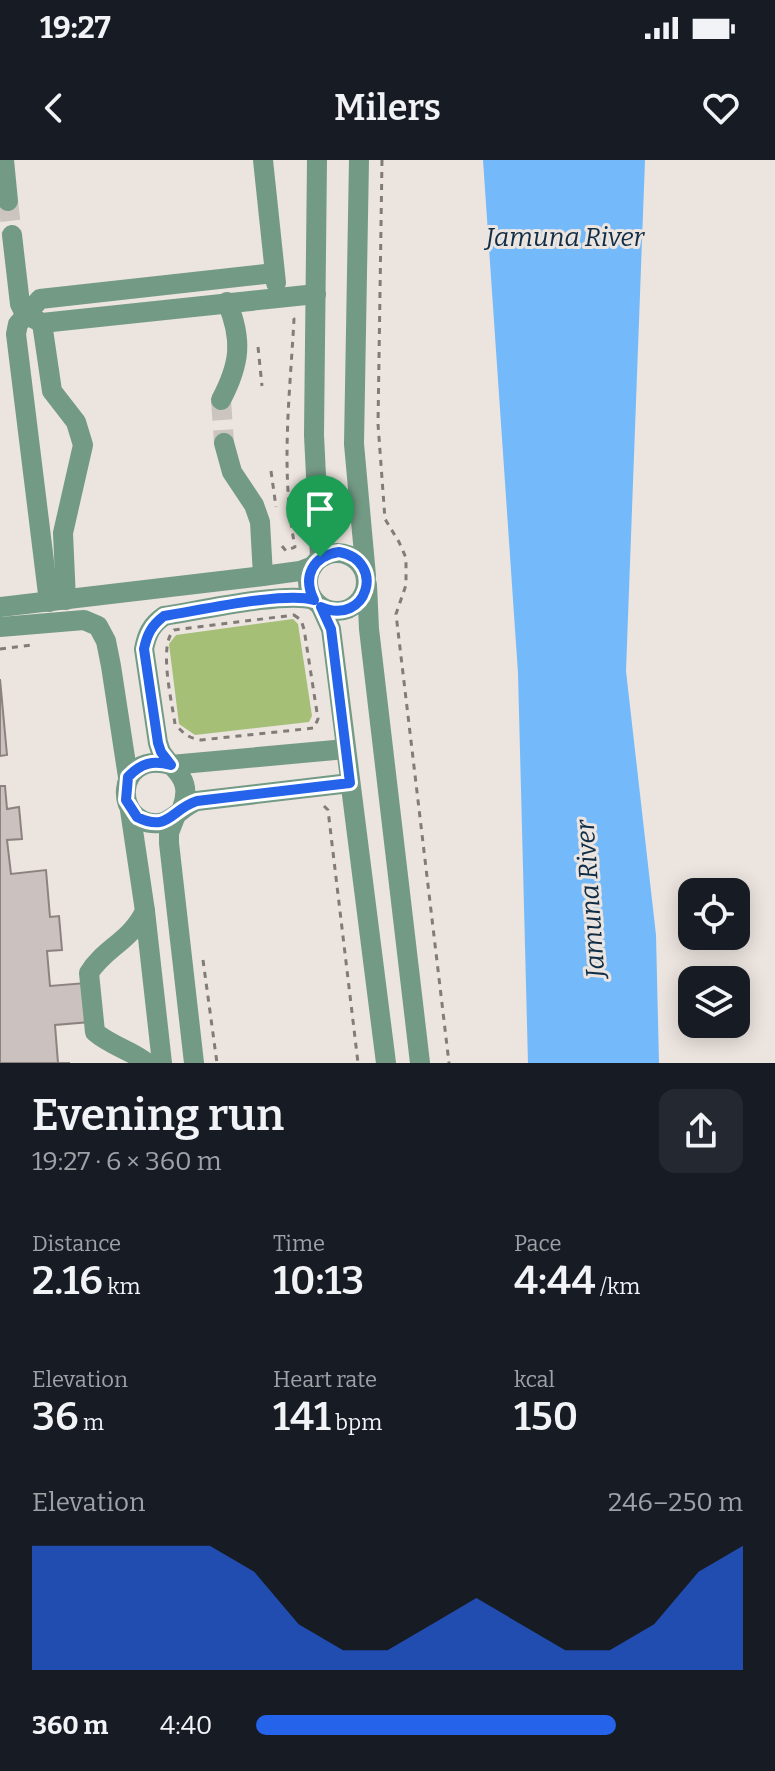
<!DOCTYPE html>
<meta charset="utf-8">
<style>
:root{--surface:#171b24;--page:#242831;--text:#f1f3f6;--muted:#9ea1a6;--accent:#2563eb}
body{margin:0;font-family:Bitter,serif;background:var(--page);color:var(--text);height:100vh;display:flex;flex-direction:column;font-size:30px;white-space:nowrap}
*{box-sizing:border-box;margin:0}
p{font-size:26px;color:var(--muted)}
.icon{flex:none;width:44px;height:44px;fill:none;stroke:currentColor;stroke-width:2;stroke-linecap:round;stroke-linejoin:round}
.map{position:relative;height:903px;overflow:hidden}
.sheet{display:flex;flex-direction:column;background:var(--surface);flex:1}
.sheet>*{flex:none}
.controls{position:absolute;left:678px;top:718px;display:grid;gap:16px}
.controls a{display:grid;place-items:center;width:72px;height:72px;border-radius:16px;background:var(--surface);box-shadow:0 4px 20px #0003;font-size:40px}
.pin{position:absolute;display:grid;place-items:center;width:68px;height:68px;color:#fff;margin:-82px -34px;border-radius:50% 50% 50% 0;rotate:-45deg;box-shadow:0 0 8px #0007}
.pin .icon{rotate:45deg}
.round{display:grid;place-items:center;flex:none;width:84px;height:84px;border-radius:16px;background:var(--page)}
.head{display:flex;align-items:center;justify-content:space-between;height:136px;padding:0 32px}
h1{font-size:44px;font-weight:600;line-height:60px}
.stats{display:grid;grid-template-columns:repeat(3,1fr);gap:12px;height:136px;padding:8px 32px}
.stats div{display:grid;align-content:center}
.stats b{font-size:40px;font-weight:600}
.stats small{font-size:22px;font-weight:400}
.stats p{font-size:22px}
.chart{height:224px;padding:16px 32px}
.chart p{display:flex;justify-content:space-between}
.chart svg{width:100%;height:144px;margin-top:8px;fill:var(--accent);opacity:.7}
ul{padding:0 32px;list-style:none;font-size:26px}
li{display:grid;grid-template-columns:128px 96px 1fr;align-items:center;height:60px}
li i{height:20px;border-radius:10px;background:var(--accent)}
.status{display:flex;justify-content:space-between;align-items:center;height:56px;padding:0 40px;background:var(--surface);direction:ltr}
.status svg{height:22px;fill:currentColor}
header{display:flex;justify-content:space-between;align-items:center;height:104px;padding:0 32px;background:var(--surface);font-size:36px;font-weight:600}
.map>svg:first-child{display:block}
</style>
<div class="status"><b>19:27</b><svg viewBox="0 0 49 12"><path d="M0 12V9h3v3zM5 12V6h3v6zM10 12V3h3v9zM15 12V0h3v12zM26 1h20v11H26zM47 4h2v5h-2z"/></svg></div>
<header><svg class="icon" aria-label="back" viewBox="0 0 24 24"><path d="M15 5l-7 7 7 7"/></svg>Milers<svg class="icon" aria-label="heart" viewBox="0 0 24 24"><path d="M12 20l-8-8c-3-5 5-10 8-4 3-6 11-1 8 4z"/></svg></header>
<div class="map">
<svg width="775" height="903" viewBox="0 0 775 903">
<rect width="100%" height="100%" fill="#ece4df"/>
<!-- green -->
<polygon fill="#a5bf77" points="293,459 298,464 312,556 309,562 195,575 179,564 169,484 176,475"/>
<!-- water -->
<polygon fill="#74bafb" points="483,0 645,0 626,511 656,775 659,903 528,903 518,513"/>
<!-- building -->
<g fill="#cbc2bf" stroke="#8c8381" stroke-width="2">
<polygon points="0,519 7,595 0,596"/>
<polygon points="0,626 5,626 7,649 19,647 22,679 7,680 11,714 46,710 50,757 59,756 62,790 47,791 50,826 86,823 90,862 55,865 58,903 70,903 0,903"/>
</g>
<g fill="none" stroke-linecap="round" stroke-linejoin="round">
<!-- minor-tunnel -->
<g stroke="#cbc4bf" stroke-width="20" stroke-dasharray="20 10" stroke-linecap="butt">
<polyline points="8,41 12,75"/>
<polyline points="221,240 224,283"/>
</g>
<!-- path -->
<g stroke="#817c78" stroke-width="3" stroke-dasharray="6 6" stroke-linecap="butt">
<polyline points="382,0 378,264 385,359 399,382 406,398 406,425 396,454 449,903"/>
<polyline points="258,187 262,226"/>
<polyline points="271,311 276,347"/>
<path d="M 282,386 L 286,391 L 295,387 C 280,312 290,234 294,159 L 291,155"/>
<path d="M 294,455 L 301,460 L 304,469 L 318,559 L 314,568 L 201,580 C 188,578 183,573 175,564 C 172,542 158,485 174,470 Z"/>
<polyline points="0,489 32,485"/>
<polyline points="324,646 328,650 358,903"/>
<polyline points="203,800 217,903"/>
</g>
<!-- minor -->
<g stroke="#739a85" stroke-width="20">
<polyline points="4,0 8,41"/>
<polyline points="263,0 276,123"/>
<polyline points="317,0 314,275 320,397"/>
<polyline points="359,0 354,284 366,416"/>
<polyline points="12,75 20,144 25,154 42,163 316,134"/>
<polyline points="42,163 52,231 76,262 83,285 63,373 66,440"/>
<path d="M 221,240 C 240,204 243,180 227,142"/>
<polyline points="224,283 232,312 254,345 260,362 263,416"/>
<circle cx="337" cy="422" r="29"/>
<polyline points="367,425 369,469 420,903"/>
<path d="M 314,440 C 286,431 197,451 164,456 C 151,465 147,474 144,489 L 158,583 L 161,592 L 171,605 L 346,589"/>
<polyline points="49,442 16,174 18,164 40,139 274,113"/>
<polyline points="0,447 263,416 300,411 313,406"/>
<polyline points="321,447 331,469 386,903"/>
<polyline points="0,467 84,460 98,466 106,481 111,506 128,617"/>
<path d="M 182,648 C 189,630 185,618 171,605 C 113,589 113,667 159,663 C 174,661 182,646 197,641 L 350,623"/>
<polyline points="130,650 145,751 162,903"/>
<polyline points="176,655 169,673 169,683 194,903"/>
<path d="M 145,751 C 131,781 103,789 89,813 L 95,872 C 111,886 131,890 147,903"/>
</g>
</g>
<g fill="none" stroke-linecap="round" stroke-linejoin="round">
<defs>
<path id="route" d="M 339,392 C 387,401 367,467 321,447 L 331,469 L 350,623 L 197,641 C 171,649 169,673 137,657 L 126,640 L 128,617 C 141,603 153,600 171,605 L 161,592 L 158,583 L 144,489 C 147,474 152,465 164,456 C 197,451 285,431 314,440 C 302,416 313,396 339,392 Z"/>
</defs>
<!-- route casing -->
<use href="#route" stroke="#fff" stroke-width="16"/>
<!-- route -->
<use href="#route" stroke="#2563eb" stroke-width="10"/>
</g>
<g text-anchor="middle" stroke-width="6" stroke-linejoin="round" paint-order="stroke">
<!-- water labels -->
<g font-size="26" font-style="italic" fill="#0f2d47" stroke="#ece4df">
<text x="565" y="86">Jamuna River</text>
<text transform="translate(590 739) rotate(-94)" y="9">Jamuna River</text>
</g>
</g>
</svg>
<div class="controls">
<a><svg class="icon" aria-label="locate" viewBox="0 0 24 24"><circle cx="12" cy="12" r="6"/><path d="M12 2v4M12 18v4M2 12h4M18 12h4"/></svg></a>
<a><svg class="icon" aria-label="layers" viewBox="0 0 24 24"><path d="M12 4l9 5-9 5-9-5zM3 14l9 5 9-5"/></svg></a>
</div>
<div class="pin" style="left:320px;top:397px;background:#1e9e55"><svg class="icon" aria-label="arrive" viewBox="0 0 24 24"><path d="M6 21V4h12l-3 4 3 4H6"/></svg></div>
</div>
<section class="sheet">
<div class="head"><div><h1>Evening run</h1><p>19:27 · 6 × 360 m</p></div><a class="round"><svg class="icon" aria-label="share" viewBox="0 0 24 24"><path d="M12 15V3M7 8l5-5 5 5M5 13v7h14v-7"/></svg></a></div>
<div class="stats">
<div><p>Distance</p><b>2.16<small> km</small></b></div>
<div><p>Time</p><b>10:13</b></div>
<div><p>Pace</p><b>4:44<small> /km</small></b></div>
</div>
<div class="stats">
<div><p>Elevation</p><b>36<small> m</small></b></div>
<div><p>Heart rate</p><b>141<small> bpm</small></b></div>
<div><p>kcal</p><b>150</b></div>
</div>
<div class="chart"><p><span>Elevation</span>246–250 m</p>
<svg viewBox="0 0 160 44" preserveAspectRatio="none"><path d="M0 44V6L10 6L20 6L30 6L40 6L50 14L60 30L70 38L80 38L90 30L100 22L110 30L120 38L130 38L140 30L150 14L160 6V44z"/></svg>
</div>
<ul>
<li><b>360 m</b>4:40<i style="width:74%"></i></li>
</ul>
</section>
